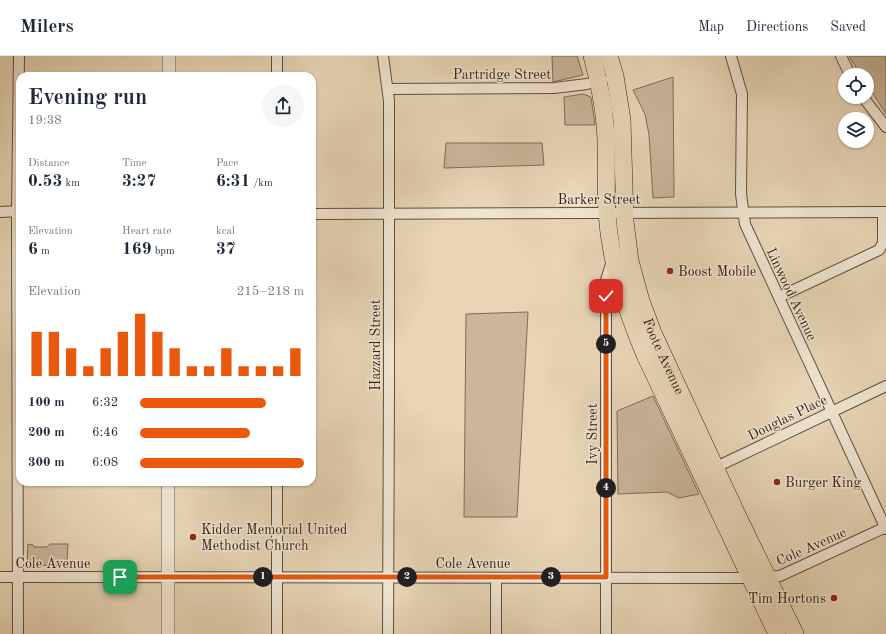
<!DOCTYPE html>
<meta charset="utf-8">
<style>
:root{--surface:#fff;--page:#f6f6f7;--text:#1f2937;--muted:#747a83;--line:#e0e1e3;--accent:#ea580c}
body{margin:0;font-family:"Old Standard TT",serif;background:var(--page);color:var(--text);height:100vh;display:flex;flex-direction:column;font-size:15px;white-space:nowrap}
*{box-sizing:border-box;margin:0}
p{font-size:13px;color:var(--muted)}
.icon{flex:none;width:22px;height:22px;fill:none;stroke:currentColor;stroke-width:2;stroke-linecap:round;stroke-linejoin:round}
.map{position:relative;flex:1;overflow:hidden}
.details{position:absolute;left:16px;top:16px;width:300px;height:414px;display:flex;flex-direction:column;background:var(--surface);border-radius:12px;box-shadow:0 1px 3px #0004}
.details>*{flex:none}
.buttons{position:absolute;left:838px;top:12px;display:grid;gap:8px}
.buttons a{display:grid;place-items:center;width:36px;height:36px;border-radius:50%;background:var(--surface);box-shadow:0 1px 3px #0004;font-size:20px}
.pin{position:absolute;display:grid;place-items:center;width:34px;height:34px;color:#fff;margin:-17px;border-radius:8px;box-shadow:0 2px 6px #0006}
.km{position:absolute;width:20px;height:20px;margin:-10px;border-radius:50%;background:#222;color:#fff;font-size:11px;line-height:20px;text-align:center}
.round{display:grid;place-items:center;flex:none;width:42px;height:42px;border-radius:21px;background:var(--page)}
.summary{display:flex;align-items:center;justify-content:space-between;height:68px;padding:0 12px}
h1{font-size:22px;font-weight:700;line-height:30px}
.stats{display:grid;grid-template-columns:repeat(3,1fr);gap:6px;height:68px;padding:4px 12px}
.stats div{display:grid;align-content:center}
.stats b{font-size:17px;font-weight:700}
.stats small{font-size:11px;font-weight:400}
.stats p{font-size:11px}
.chart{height:112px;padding:8px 12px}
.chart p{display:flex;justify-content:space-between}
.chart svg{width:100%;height:72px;margin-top:4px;stroke:var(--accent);stroke-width:6}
ul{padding:0 12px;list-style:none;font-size:13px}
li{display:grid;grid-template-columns:64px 48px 1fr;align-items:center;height:30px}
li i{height:10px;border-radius:5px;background:var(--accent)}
header{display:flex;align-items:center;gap:24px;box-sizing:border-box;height:56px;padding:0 20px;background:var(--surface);border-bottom:1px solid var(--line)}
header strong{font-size:19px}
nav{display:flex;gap:22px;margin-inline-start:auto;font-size:14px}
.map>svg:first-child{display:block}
</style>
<header>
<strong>Milers</strong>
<nav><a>Map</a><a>Directions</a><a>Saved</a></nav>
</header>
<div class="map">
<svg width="886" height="578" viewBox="0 0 886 578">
<rect width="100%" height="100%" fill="#e7d5b6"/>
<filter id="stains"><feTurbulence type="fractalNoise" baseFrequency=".005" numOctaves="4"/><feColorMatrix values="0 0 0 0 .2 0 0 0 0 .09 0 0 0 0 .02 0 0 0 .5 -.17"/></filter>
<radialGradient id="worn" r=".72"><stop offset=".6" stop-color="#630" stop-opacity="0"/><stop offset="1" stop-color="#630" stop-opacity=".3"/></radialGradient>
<!-- green -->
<g fill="#c9b69b" stroke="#7e6c5a">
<polygon points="552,0 577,0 583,19 553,26"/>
<polygon points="849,0 886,0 886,58 867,28 867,19 861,19"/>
<polygon points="673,21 674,141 653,142 649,79 645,58 633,34"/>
<polygon points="583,38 591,41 595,69 565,69 564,41"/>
<polygon points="446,87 542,87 544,109 444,112"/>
<polygon points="528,256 517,461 464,461 466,258"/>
<polygon points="653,340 699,438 679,442 667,436 618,438 617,355"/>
<polygon points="28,488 33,489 34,491 47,491 50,488 68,488 67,505 61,506 61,510 27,509"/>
</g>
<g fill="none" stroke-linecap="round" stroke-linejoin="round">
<defs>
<g id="minor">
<polyline points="383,0 389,45 389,325 388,578"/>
<polyline points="731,0 742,38 741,138 745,168 886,473"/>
<polyline points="841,0 850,19"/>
<polyline points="277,20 277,0"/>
<polyline points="388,33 554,32 587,28 603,24"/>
<polyline points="863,41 886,71"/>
<polyline points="0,156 20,155"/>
<polyline points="312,158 886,156"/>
<polyline points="779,241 879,194 883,187 883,156"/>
<polyline points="712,413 886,330"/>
<polyline points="0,521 758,522 780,520 886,471"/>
<polyline points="496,522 496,578"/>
<polyline points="18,578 17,155 19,0"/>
<polyline points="277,578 277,426"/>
<polyline points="606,578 606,224 612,205"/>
</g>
<g id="tertiary">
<polyline points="169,20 169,0"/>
<polyline points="168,578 168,426"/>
</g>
<g id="trunk">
<path d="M 592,0 C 598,22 603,45 605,68 C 608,97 605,127 607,156 C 610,207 626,253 645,299 L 777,578"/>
<path id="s1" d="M 609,0 L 615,20 L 622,64 L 625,165 L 630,205 L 641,245 L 653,277 L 739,463 L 795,578"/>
</g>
</defs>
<!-- minor casing -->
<use href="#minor" stroke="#614e40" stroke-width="12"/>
<!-- tertiary casing -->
<use href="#tertiary" stroke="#614e40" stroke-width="14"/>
<!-- trunk casing -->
<use href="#trunk" stroke="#342118" stroke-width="18"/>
<!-- minor -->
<use href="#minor" stroke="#efe4d0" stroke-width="10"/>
<!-- tertiary -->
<use href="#tertiary" stroke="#efe4d0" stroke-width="13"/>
<!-- trunk -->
<use href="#trunk" stroke="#e7d5b6" stroke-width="17"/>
</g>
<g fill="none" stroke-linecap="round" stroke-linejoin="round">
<defs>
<polyline id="route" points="120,521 606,521 606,240"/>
</defs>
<!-- route casing -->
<use href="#route" stroke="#fff" stroke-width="8"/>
<!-- route -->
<use href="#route" stroke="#ea580c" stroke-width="5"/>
</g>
<!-- markers -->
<g fill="#8f2418" stroke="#efe4d0" stroke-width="1.5">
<circle cx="670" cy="215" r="4"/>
<circle cx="777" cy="426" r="4"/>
<circle cx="193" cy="481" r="4"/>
<circle cx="834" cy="542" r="4"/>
</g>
<g text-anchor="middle" stroke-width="3" stroke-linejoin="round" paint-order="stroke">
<!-- street labels -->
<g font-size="14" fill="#342118" stroke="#efe4d0">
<text x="502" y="23">Partridge Street</text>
<text x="599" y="148">Barker Street</text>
<text transform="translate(792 238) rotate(65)" y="5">Linwood Avenue</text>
<text transform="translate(375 289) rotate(-90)" y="5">Hazzard Street</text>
<text dy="5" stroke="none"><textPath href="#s1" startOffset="308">Foote Avenue</textPath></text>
<text transform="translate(787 361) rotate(-26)" y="5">Douglas Place</text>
<text transform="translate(592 378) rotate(-90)" y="5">Ivy Street</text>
<text transform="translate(811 490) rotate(-24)" y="5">Cole Avenue</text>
<text x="53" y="512">Cole Avenue</text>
<text x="473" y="512">Cole Avenue</text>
</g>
<!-- poi labels -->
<g font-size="14" fill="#342118" stroke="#efe4d0" text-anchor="start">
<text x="678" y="220">Boost Mobile</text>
<text x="785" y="431">Burger King</text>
<text x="201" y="478">Kidder Memorial United<tspan x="201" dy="16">Methodist Church</tspan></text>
<text x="826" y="547" text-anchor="end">Tim Hortons</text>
</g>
</g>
<rect width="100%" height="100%" filter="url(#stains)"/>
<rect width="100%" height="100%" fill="url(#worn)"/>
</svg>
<div class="buttons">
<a><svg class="icon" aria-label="locate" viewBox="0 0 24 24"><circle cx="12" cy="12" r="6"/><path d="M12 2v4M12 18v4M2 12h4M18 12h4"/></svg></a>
<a><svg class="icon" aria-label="layers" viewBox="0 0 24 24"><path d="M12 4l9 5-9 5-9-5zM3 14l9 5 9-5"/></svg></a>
</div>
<div class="pin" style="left:120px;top:521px;background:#1e9e55"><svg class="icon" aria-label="arrive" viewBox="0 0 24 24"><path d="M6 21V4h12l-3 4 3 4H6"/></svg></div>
<div class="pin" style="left:606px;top:240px;background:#d93025"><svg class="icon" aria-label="check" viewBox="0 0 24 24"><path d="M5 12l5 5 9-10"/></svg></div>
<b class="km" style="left:263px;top:521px">1</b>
<b class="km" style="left:407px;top:521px">2</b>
<b class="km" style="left:551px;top:521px">3</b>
<b class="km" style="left:606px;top:432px">4</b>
<b class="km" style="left:606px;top:288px">5</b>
<section class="details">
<div class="summary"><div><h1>Evening run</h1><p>19:38</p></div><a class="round"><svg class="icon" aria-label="share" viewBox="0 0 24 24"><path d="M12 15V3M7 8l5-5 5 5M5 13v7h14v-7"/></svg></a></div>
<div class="stats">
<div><p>Distance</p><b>0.53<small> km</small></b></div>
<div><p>Time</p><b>3:27</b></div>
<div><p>Pace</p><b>6:31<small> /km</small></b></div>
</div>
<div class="stats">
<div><p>Elevation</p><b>6<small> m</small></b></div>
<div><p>Heart rate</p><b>169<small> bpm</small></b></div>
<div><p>kcal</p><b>37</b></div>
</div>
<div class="chart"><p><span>Elevation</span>215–218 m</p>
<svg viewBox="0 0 160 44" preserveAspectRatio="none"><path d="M5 44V17M15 44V17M25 44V27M35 44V38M45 44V27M55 44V17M65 44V6M75 44V17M85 44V27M95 44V38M105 44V38M115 44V27M125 44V38M135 44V38M145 44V38M155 44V27"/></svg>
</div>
<ul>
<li><b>100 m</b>6:32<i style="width:77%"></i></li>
<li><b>200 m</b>6:46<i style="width:67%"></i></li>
<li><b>300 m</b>6:08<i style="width:100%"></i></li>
</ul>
</section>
</div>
